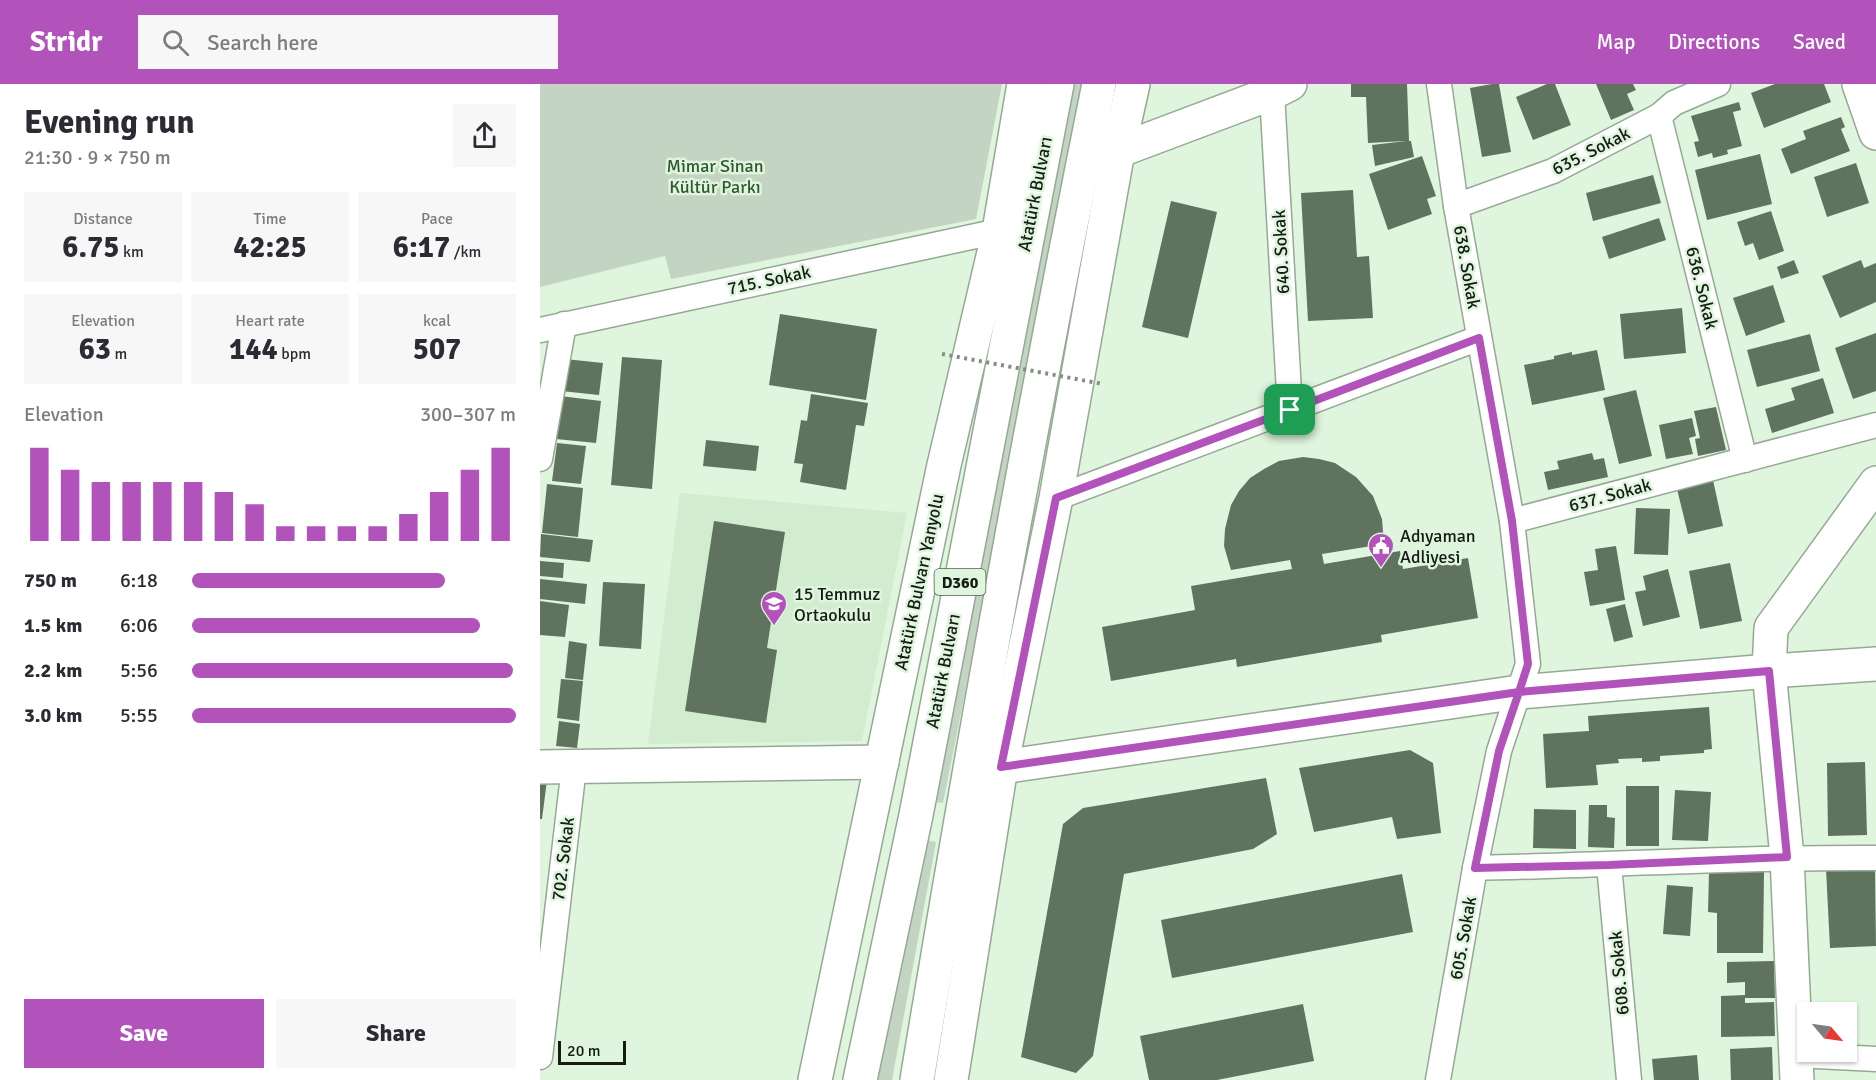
<!DOCTYPE html>
<meta charset="utf-8">
<style>
:root{--surface:#fff;--page:#f7f7f7;--text:#2b2b33;--muted:#7c7c81;--accent:#b253bc}
body{margin:0;font-family:Signika,sans-serif;background:var(--page);color:var(--text);height:100vh;display:flex;flex-direction:column;font-size:22px;white-space:nowrap}
*{box-sizing:border-box;margin:0}
p{font-size:20px;color:var(--muted)}
.icon{flex:none;width:33px;height:33px;fill:none;stroke:currentColor;stroke-width:2;stroke-linecap:round;stroke-linejoin:round}
.map{position:relative;flex:1;overflow:hidden}
.sheet{display:flex;flex-direction:column;background:var(--surface);width:540px}
.sheet>*{flex:none}
.needle{width:39px;rotate:119deg}
.controls{position:absolute;left:1257px;top:918px;display:grid;gap:12px}
.controls a{display:grid;place-items:center;width:60px;height:60px;border-radius:0px;background:var(--surface);box-shadow:0 2px 4px #0004;font-size:30px}
.scale{position:absolute;left:18px;bottom:15px;width:68px;box-sizing:border-box;padding-left:6px;border:3px solid #141c14;border-top:0;font-size:16px;line-height:21px;white-space:nowrap;color:#141c14;-webkit-text-stroke:4px #dff5de;paint-order:stroke}
.pin{position:absolute;display:grid;place-items:center;width:51px;height:51px;color:#fff;margin:-26px;border-radius:12px;box-shadow:0 3px 9px #0006}
.round{display:grid;place-items:center;flex:none;width:63px;height:63px;border-radius:0px;background:var(--page)}
.headline{display:flex;align-items:center;justify-content:space-between;height:102px;padding:0 24px}
h1{font-size:33px;font-weight:800;line-height:45px}
.metrics{display:grid;grid-template-columns:repeat(3,1fr);gap:9px;height:102px;padding:6px 24px}
.metrics div{display:grid;align-content:center;border-radius:0px;background:var(--page);text-align:center}
.metrics b{font-size:30px;font-weight:800}
.metrics small{font-size:16px;font-weight:400}
.metrics p{font-size:16px}
.chart{height:168px;padding:12px 24px}
.chart p{display:flex;justify-content:space-between}
.chart svg{width:100%;height:108px;margin-top:6px;stroke:var(--accent);stroke-width:6}
.action{display:flex;gap:12px;margin-top:auto;padding:12px 24px}
.action a{flex:1;height:69px;border-radius:0px;background:var(--accent);color:#fff;font-size:24px;font-weight:800;line-height:69px;text-align:center}
.action a+a{background:var(--page);color:var(--text)}
ul{padding:0 24px;list-style:none;font-size:20px}
li{display:grid;grid-template-columns:96px 72px 1fr;align-items:center;height:45px}
li i{height:15px;border-radius:8px;background:var(--accent)}
header{display:flex;align-items:center;gap:36px;box-sizing:border-box;height:84px;padding:0 30px;background:var(--accent);color:#fff}
header strong{font-size:28px}
nav{display:flex;gap:33px;margin-inline-start:auto;font-size:21px}
.search{width:420px;height:54px;background:var(--page);display:flex;align-items:center;gap:15px;box-sizing:border-box;padding:0 21px;border-radius:0px;color:var(--muted);font-size:22px}
main{display:flex;flex:1;min-height:0}
.map>svg:first-child{display:block}
</style>
<header>
<strong>Stridr</strong>
<div class="search"><svg class="icon" aria-label="search" viewBox="0 0 24 24"><circle cx="10" cy="10" r="6"/><path d="M15 15l6 6"/></svg>Search here</div>
<nav><a>Map</a><a>Directions</a><a>Saved</a></nav>
</header>
<main>
<section class="sheet">
<div class="headline"><div><h1>Evening run</h1><p>21:30 · 9 × 750 m</p></div><a class="round"><svg class="icon" aria-label="share" viewBox="0 0 24 24"><path d="M12 15V3M7 8l5-5 5 5M5 13v7h14v-7"/></svg></a></div>
<div class="metrics">
<div><p>Distance</p><b>6.75<small> km</small></b></div>
<div><p>Time</p><b>42:25</b></div>
<div><p>Pace</p><b>6:17<small> /km</small></b></div>
</div>
<div class="metrics">
<div><p>Elevation</p><b>63<small> m</small></b></div>
<div><p>Heart rate</p><b>144<small> bpm</small></b></div>
<div><p>kcal</p><b>507</b></div>
</div>
<div class="chart"><p><span>Elevation</span>300–307 m</p>
<svg viewBox="0 0 160 44" preserveAspectRatio="none"><path d="M5 44V6M15 44V15M25 44V20M35 44V20M45 44V20M55 44V20M65 44V24M75 44V29M85 44V38M95 44V38M105 44V38M115 44V38M125 44V33M135 44V24M145 44V15M155 44V6"/></svg>
</div>
<ul>
<li><b>750 m</b>6:18<i style="width:78%"></i></li>
<li><b>1.5 km</b>6:06<i style="width:89%"></i></li>
<li><b>2.2 km</b>5:56<i style="width:99%"></i></li>
<li><b>3.0 km</b>5:55<i style="width:100%"></i></li>
</ul>
<div class="action"><a>Save</a><a>Share</a></div>
</section>
<div class="map">
<svg width="1336" height="996" viewBox="0 0 1336 996">
<rect width="100%" height="100%" fill="#dff5de"/>
<!-- built -->
<polygon fill="#d1eccf" points="140,409 367,429 322,657 108,660"/>
<!-- green -->
<g fill="#c4d4c2">
<polygon points="0,0 462,0 436,135 131,195 125,172 0,203"/>
<polygon points="532,0 546,0 403,719 388,717"/>
<polygon points="379,755 396,758 352,996 329,996"/>
</g>
<!-- building -->
<g fill="#60735f">
<polygon points="811,0 867,0 869,57 871,57 874,73 835,82 832,61 866,57 828,59 826,13 811,13"/>
<polygon points="952,0 959,0 971,68 942,73 930,4"/>
<polygon points="1007,0 1015,0 1031,41 993,56 976,13"/>
<polygon points="1056,0 1093,0 1096,6 1087,10 1094,26 1071,36"/>
<polygon points="1235,0 1284,0 1291,18 1224,44 1211,9"/>
<polygon points="1199,18 1201,26 1193,28 1202,62 1187,66 1188,70 1173,74 1172,69 1158,73 1154,58 1159,57 1151,32"/>
<polygon points="1301,33 1305,43 1301,45 1310,67 1251,90 1241,65 1266,55 1263,47"/>
<polygon points="1220,70 1232,120 1167,136 1155,86"/>
<polygon points="882,72 896,112 887,115 892,130 848,146 829,90"/>
<polygon points="1316,79 1329,119 1287,133 1274,93"/>
<polygon points="1113,91 1121,119 1053,137 1046,109"/>
<polygon points="813,106 817,173 829,172 833,234 768,237 761,109"/>
<polygon points="631,117 677,128 648,254 602,243"/>
<polygon points="1231,127 1244,167 1219,176 1213,159 1205,162 1197,138"/>
<polygon points="1119,134 1126,156 1069,175 1062,153"/>
<polygon points="1254,176 1259,189 1241,195 1237,183"/>
<polygon points="1321,176 1324,184 1336,179 1336,218 1300,234 1282,192"/>
<polygon points="1233,201 1245,238 1206,252 1193,214"/>
<polygon points="1142,224 1146,269 1084,275 1080,230"/>
<polygon points="240,230 337,245 326,316 229,301"/>
<polygon points="1336,249 1336,307 1313,315 1295,264"/>
<polygon points="1270,250 1280,287 1217,303 1207,266"/>
<polygon points="1057,266 1065,306 992,321 984,281 1014,275 1014,272 1032,268 1032,271"/>
<polygon points="82,273 122,276 112,405 71,401"/>
<polygon points="25,275 63,279 59,311 21,307"/>
<polygon points="1283,294 1294,329 1232,349 1225,325 1255,316 1251,304"/>
<polygon points="1096,306 1112,372 1079,380 1063,314"/>
<polygon points="271,310 328,319 324,342 316,341 306,406 260,398 263,380 254,379 261,336 267,337"/>
<polygon points="20,312 61,317 56,359 16,355"/>
<polygon points="1176,323 1186,366 1158,372 1155,355 1160,354 1154,327"/>
<polygon points="1152,334 1156,352 1149,354 1153,370 1126,375 1119,341"/>
<polygon points="166,356 219,362 216,387 163,382"/>
<polygon points="17,359 46,362 41,400 12,397"/>
<polygon points="1052,369 1054,376 1064,374 1068,393 1008,406 1004,388 1019,385 1017,377"/>
<polygon points="763,373 779,375 795,379 816,393 833,412 842,435 844,460 782,470 784,480 860,467 863,485 928,474 938,534 841,551 842,558 697,583 696,575 571,597 562,543 655,526 651,502 752,485 750,476 691,486 684,462 685,445 691,421 699,407 710,394 724,385 739,377"/>
<polygon points="1173,396 1183,442 1148,450 1137,405"/>
<polygon points="7,400 43,404 38,453 2,449"/>
<polygon points="1096,424 1130,425 1128,471 1094,470"/>
<polygon points="174,437 245,448 227,564 237,566 226,639 145,627"/>
<polygon points="1,450 53,456 50,478 0,473"/>
<polygon points="1076,462 1085,516 1050,522 1044,488 1058,486 1055,465"/>
<polygon points="0,477 24,479 23,494 0,492"/>
<polygon points="1190,479 1202,537 1160,545 1149,487"/>
<polygon points="1128,485 1140,533 1103,542 1095,508 1106,506 1103,492"/>
<polygon points="0,495 47,500 45,520 0,515"/>
<polygon points="63,498 105,500 101,565 59,562"/>
<polygon points="0,517 29,521 25,553 0,551"/>
<polygon points="1085,520 1093,553 1074,558 1066,525"/>
<polygon points="29,557 47,560 43,596 25,594"/>
<polygon points="21,595 43,597 39,637 17,634"/>
<polygon points="1169,623 1172,665 1164,666 1164,669 1120,672 1120,677 1102,678 1102,674 1078,675 1079,679 1056,681 1058,701 1006,704 1003,650 1049,647 1048,632"/>
<polygon points="19,637 40,640 37,664 16,662"/>
<polygon points="870,666 893,679 901,749 857,755 852,733 774,748 759,684"/>
<polygon points="1325,678 1327,751 1288,752 1287,679"/>
<polygon points="726,694 737,750 713,765 584,790 553,972 536,989 481,973 523,740 543,724"/>
<polygon points="0,696 7,696 2,735 0,735"/>
<rect x="1086" y="702" width="33" height="60"/>
<polygon points="1135,706 1171,708 1168,757 1132,756"/>
<polygon points="1049,721 1067,721 1067,733 1075,734 1074,764 1048,763"/>
<polygon points="994,725 1036,726 1036,765 993,764"/>
<polygon points="1335,782 1336,862 1290,864 1286,785"/>
<polygon points="1169,788 1224,788 1223,869 1177,869 1177,829 1168,828"/>
<polygon points="862,790 873,848 632,894 621,836"/>
<polygon points="1127,801 1153,803 1150,852 1123,850"/>
<polygon points="1234,877 1235,914 1205,914 1205,919 1234,918 1235,952 1181,953 1181,912 1205,911 1205,898 1187,899 1187,878"/>
<polygon points="763,920 774,977 677,996 609,996 600,952"/>
<polygon points="1232,963 1233,996 1191,996 1190,965"/>
<polygon points="1157,971 1159,996 1114,996 1112,975"/>
</g>
<g fill="none" stroke-linecap="round" stroke-linejoin="round">
<defs>
<g id="street">
<polyline points="899,0 916,122 972,437"/>
<polyline points="732,9 750,326"/>
<polyline points="1119,32 1205,376"/>
<polyline points="916,122 1013,87 1119,32 1134,19 1178,0"/>
<polyline points="0,246 459,147"/>
<polyline points="0,375 24,240"/>
<polyline points="516,414 939,254"/>
<polyline points="1069,781 1089,996"/>
<path d="M 935,784 C 1069,781 1202,773 1336,774"/>
<polyline points="1256,971 1336,975"/>
<polyline points="0,973 34,683"/>
<polyline points="898,996 935,784 959,667 988,580 972,437 1336,341"/>
</g>
<g id="secondary">
<polyline points="1319,0 1336,49"/>
<polyline points="578,67 732,9 750,0"/>
<polyline points="0,683 342,678"/>
<polyline points="461,683 979,608 1229,587 1336,580"/>
<polyline points="275,996 404,381 459,147 484,0"/>
<polyline points="411,996 461,683 516,414 578,67 593,0"/>
<polyline points="1257,996 1247,773 1229,587 1231,544 1336,399"/>
</g>
<g id="highway">
<polyline points="320,996 376,731 517,0"/>
<path d="M 377,996 C 432,663 492,331 559,0"/>
</g>
</defs>
<!-- street casing -->
<use href="#street" stroke="#95a994" stroke-width="27"/>
<!-- secondary casing -->
<use href="#secondary" stroke="#95a994" stroke-width="36"/>
<!-- highway casing -->
<use href="#highway" stroke="#95a994" stroke-width="36"/>
<!-- street -->
<use href="#street" stroke="#fff" stroke-width="24"/>
<!-- secondary -->
<use href="#secondary" stroke="#fff" stroke-width="33"/>
<!-- highway -->
<use href="#highway" stroke="#fff" stroke-width="33"/>
<!-- path-bridge -->
<polyline stroke="#808f7f" stroke-width="4" stroke-dasharray="3 4.5" stroke-linecap="butt" points="402,270 563,300"/>
</g>
<g fill="none" stroke-linecap="round" stroke-linejoin="round">
<defs>
<polyline id="route" points="750,326 516,414 461,683 979,608 959,667 935,784 1069,781 1247,773 1229,587 979,608 988,580 972,437 939,254 750,326"/>
</defs>
<!-- route casing -->
<use href="#route" stroke="#fff" stroke-width="12"/>
<!-- route -->
<use href="#route" stroke="#b253bc" stroke-width="8"/>
</g>
<!-- icons -->
<defs>
<symbol id="civic-pin" viewBox="-11 -11 22 30"><path d="M0 17L-7.5 6A9.5 9.5 0 1 1 7.5 6Z" fill="#b253bc" stroke="#dff5de"/><path d="M-.6-6.5H3V-4.5H.6V-3L4-1V1h2V6H-6V1h2V-1L-.6-3ZM-1.2 2.5V6h2.4V2.5Z" fill="#fff"/></symbol>
<symbol id="school-pin" viewBox="-11 -11 22 30"><path d="M0 17L-7.5 6A9.5 9.5 0 1 1 7.5 6Z" fill="#b253bc" stroke="#dff5de"/><path d="M0-5L7-2L0 1L-7-2ZM-4 1L0 2.5L4 1V4Q0 6-4 4Z" fill="#fff"/></symbol>
</defs>
<g fill-rule="evenodd">
<use href="#civic-pin" x="826" y="447" width="30" height="40"/>
<use href="#school-pin" x="219" y="505" width="30" height="40"/>
</g>
<g text-anchor="middle" stroke-width="5" stroke-linejoin="round" paint-order="stroke">
<!-- shield labels -->
<rect fill="#dff5de" stroke="#515d51" stroke-width="1.5" x="394.5" y="485" width="51" height="26" rx="4.5"/>
<g font-size="16" font-weight="bold" fill="#141c14">
<text x="420" y="504">D360</text>
</g>
<!-- street labels -->
<g font-size="18" fill="#141c14" stroke="#dff5de">
<text transform="translate(1051 67) rotate(-27)" y="6">635. Sokak</text>
<text transform="translate(495 110) rotate(-79)" y="6">Atatürk Bulvarı</text>
<text transform="translate(741 168) rotate(-93)" y="6">640. Sokak</text>
<text transform="translate(927 183) rotate(80)" y="6">638. Sokak</text>
<text transform="translate(229 196) rotate(-12)" y="6">715. Sokak</text>
<text transform="translate(1162 204) rotate(76)" y="6">636. Sokak</text>
<text transform="translate(1070 411) rotate(-15)" y="6">637. Sokak</text>
<text transform="translate(379 498) rotate(-78)" y="6">Atatürk Bulvarı Yanyolu</text>
<text transform="translate(403 587) rotate(-79)" y="6">Atatürk Bulvarı</text>
<text transform="translate(23 775) rotate(-83)" y="6">702. Sokak</text>
<text transform="translate(923 854) rotate(-80)" y="6">605. Sokak</text>
<text transform="translate(1079 889) rotate(-95)" y="6">608. Sokak</text>
</g>
<!-- park labels -->
<g font-size="18" fill="#325931" stroke="#dff5de">
<text x="175" y="88">Mimar Sinan<tspan x="175" dy="21">Kültür Parkı</tspan></text>
</g>
<!-- poi labels -->
<g font-size="18" fill="#141c14" stroke="#dff5de" text-anchor="start">
<text x="860" y="458">Adıyaman<tspan x="860" dy="21">Adliyesi</tspan></text>
<text x="254" y="516">15 Temmuz<tspan x="254" dy="21">Ortaokulu</tspan></text>
</g>
</g>
</svg>
<div class="controls">
<a><svg class="needle" viewBox="-14 -14 28 28"><path d="M0-13l5 13h-10z" fill="#e53935"/><path d="M0 13l5-13h-10z" fill="#7c7c81"/></svg></a>
</div>
<div class="scale">20 m</div>
<div class="pin" style="left:750px;top:326px;background:#1e9e55"><svg class="icon" aria-label="arrive" viewBox="0 0 24 24"><path d="M6 21V4h12l-3 4 3 4H6"/></svg></div>
</div>
</main>
